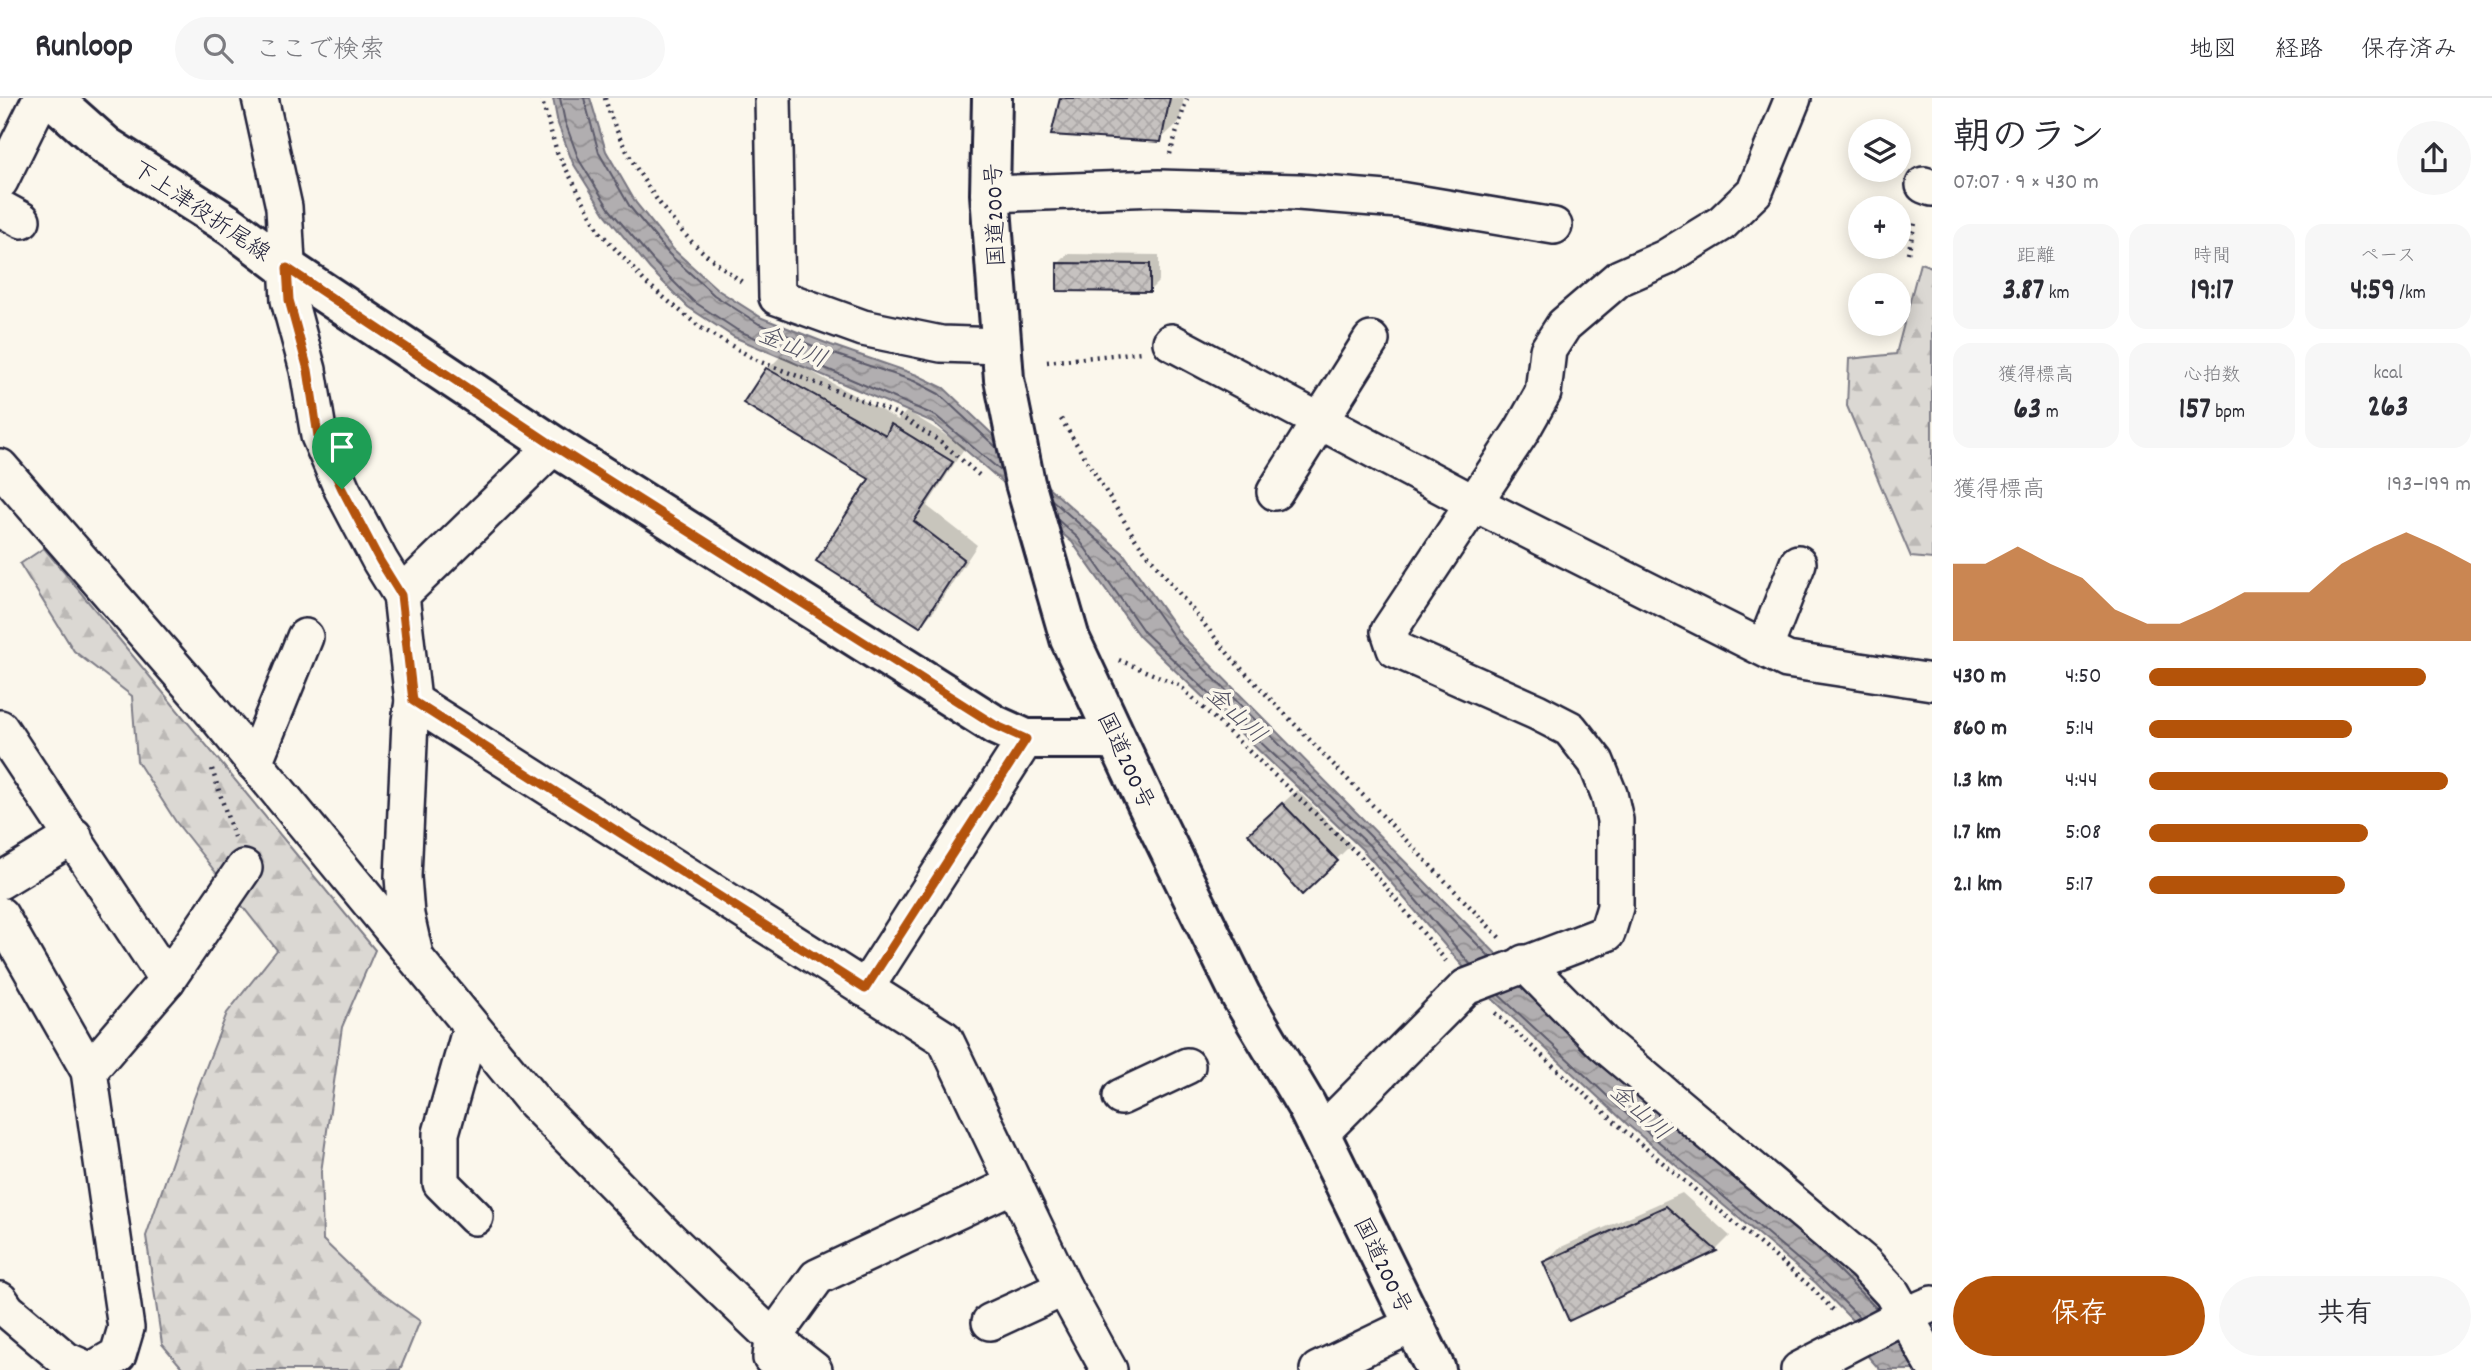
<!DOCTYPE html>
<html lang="ja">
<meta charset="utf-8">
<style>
:root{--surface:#fff;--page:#f7f7f7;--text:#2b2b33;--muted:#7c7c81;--line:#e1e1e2;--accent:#b45309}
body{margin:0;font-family:Dekko,"Klee One",sans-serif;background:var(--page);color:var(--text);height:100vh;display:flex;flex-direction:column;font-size:26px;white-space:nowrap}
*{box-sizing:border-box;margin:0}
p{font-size:23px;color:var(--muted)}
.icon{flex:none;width:38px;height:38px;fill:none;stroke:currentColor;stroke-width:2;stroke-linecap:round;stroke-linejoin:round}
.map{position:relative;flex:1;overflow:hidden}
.details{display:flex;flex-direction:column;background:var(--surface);width:560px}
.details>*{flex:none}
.buttons{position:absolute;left:1848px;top:21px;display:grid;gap:14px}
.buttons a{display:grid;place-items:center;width:63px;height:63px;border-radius:50%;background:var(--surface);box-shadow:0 4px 18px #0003;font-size:35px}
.pin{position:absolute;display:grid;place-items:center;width:60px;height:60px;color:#fff;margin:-72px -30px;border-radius:50% 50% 50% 0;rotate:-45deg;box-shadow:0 0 7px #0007}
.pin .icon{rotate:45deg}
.round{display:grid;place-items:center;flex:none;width:74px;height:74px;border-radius:37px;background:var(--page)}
.summary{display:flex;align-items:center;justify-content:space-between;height:119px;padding:0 21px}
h1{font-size:38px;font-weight:800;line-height:52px}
.stats{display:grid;grid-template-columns:repeat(3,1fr);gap:10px;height:119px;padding:7px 21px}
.stats div{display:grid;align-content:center;border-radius:18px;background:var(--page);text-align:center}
.stats b{font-size:30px;font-weight:800}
.stats small{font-size:19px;font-weight:400}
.stats p{font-size:19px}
.chart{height:196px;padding:14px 21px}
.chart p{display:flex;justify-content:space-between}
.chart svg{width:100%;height:126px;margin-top:7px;fill:var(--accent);opacity:.7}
.action{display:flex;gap:14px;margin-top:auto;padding:14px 21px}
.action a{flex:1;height:80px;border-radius:42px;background:var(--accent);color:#fff;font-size:28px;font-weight:800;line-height:80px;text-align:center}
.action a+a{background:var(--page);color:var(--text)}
ul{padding:0 21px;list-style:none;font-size:23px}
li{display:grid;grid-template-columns:112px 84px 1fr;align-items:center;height:52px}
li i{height:18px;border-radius:9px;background:var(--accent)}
header{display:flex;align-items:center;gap:42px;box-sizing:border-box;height:98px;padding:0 35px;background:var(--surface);border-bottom:2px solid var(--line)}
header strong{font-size:33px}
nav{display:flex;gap:38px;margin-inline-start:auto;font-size:24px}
.search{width:490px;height:63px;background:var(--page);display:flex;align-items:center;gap:18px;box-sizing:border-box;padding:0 24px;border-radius:38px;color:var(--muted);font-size:26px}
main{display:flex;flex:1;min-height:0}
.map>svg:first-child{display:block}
</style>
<header>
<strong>Runloop</strong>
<div class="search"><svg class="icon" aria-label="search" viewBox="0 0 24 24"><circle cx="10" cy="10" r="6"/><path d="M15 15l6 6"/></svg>ここで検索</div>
<nav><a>地図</a><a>経路</a><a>保存済み</a></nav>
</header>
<main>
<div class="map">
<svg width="1932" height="1272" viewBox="0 0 1932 1272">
<defs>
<pattern id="forest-firs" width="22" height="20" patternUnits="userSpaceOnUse" patternTransform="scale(1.75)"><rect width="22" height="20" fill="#dbd8d3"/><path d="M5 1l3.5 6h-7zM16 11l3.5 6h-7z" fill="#bcb9b6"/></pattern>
<pattern id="water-waves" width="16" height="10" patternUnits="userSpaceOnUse" patternTransform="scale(1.75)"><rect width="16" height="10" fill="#b1aeb0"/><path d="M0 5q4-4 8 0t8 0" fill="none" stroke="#908d90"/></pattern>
<pattern id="building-cross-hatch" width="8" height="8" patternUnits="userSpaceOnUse" patternTransform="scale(1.75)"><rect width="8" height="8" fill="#c6c2c0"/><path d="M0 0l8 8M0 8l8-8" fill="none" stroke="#aaa6a6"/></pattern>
</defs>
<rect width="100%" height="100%" fill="#fbf7ec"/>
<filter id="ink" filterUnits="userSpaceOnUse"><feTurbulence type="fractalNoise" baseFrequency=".0143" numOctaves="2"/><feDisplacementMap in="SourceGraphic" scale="14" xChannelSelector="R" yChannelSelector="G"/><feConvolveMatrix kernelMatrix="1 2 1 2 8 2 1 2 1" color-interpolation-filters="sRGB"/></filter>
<g filter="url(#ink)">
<!-- forest -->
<g fill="url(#forest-firs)" stroke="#7e7d87" stroke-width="2">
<polygon points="1920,165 1932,169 1932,461 1911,459 1847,308 1849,261 1896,256"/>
<polygon points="44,450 375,852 342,929 321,1074 323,1142 370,1187 420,1223 400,1272 184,1272 162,1246 146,1138 194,1000 227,915 277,852 176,724 137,663 132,598 74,553 20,466"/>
</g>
<!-- water -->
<polygon fill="url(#water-waves)" stroke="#787681" stroke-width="2" points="553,0 590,0 606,53 636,105 673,151 718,192 762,220 831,247 917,277 944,290 1037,379 1123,455 1182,538 1522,882 1803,1128 1883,1208 1920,1272 1880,1272 1865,1255 1854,1224 1816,1185 1628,1027 1484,893 1363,752 1139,538 1072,444 933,324 734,239 688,209 650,171 605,116 573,65 558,26"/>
<!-- shadow -->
<g fill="#0003">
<polygon points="1062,0 1184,0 1179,24 1160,42"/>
<polygon points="1068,156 1159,157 1159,183 1149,193 1059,165"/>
<polygon points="782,257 898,322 907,313 965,349 927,408 977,447 934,513 920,527 871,381 768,271"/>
<polygon points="1297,692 1351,747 1302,795 1265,722"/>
<polygon points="1682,1095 1730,1138 1716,1152 1570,1221 1545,1164 1559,1150"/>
</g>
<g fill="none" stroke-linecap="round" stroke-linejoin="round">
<!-- shore -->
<g stroke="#5b5a6a" stroke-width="2">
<polyline points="560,0 565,24 579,62 610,112 656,166 693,203 737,232 936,318 1001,373"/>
<polyline points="584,0 599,55 630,109 669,156 714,197 759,226 828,254 914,283 939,296 997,350"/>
<polyline points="1051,401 1118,460 1177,543 1490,859"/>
<polyline points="1058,422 1078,440 1144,534 1369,747 1471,867"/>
<polyline points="1499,897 1633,1022 1820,1180 1859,1219"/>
<polyline points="1813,1147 1876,1210"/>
</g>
</g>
<!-- building -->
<g fill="url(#building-cross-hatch)" stroke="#22223b" stroke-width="2">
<polygon points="1060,0 1170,0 1161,44 1051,37"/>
<polygon points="1057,165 1150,166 1150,194 1057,193"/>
<polygon points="766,270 886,337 891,326 953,364 914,423 964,461 920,529 816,463 869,381 743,305"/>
<polygon points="1282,705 1338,763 1302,797 1248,736"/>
<polygon points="1666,1108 1717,1153 1569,1223 1543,1164"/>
</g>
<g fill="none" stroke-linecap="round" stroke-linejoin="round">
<defs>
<g id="minor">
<polyline points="260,0 284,109 289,202 308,272 319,338 342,391 380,463 401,497 413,603 410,623 403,779 406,817 415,857"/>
<polyline points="773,0 777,199 863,230 941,246 1000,248"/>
<polyline points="0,83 41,0"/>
<polyline points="1924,87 1932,90"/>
<polyline points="990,96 1159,90 1298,94 1399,102 1554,128"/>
<polyline points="0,110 22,122"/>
<polyline points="1171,244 1472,404 1787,562 1932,584"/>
<polyline points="0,369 202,601 535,1005 665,1137 773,1240 814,1272"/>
<polyline points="1275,394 1371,242"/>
<polyline points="401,497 554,348"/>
<polyline points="1765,549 1798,465"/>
<polyline points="413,603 945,941 1064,1190 1109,1272"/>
<polyline points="0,630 167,882"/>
<polyline points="254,665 305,539"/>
<polyline points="0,783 74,738"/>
<polyline points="0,817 89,973 126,1230 118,1257 92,1272"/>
<polyline points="1524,865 1603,945 1864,1165 1892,1195 1932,1265"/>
<polyline points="865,891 1026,641"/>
<polyline points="471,929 441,1035 441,1085 475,1119"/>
<polyline points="89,973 167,882 244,770"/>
<polyline points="1121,999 1187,968"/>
<polyline points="1320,1036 1466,889 1607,835 1615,809 1615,722 1609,696 1596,664 1570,631 1537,614 1395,551 1389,533 1521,334 1543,295 1548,252 1564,227 1619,180 1665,160 1722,125 1755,93 1793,0"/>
<polyline points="0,1202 7,1212 66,1262 89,1272"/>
<polyline points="990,1224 1064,1190"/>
<polyline points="771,1260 773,1240 817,1179 1015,1086"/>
<polyline points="1318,1272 1414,1226"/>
<polyline points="1799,1272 1893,1223 1932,1206"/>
</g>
<polyline id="major" points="52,0 106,48 231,128 287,170 554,348 995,627 1026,641 1116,641"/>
<polyline id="highway" points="992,0 990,96 1004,281 1025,385 1070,541 1147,706 1241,898 1306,1007 1436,1272"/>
</defs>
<!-- minor casing -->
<use href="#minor" stroke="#22223b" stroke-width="40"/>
<!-- major casing -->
<use href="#major" stroke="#22223b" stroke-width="44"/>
<!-- highway casing -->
<use href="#highway" stroke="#22223b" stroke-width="44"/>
<!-- path -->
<g stroke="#22223b" stroke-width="4.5" stroke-dasharray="2 5" stroke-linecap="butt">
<polyline points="541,0 557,54 600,134 645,184 701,230 758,263 895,315 941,344 979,377"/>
<path d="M 605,0 C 617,46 657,108 691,143 C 706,158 725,171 742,184"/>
<polyline points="1170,56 1187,0"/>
<polyline points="1908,155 1916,121"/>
<polyline points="1047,264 1141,254"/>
<polyline points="1061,321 1136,442 1234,563 1500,840"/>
<polyline points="1119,562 1179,587 1362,760 1446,863"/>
<polyline points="212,671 234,739"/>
<polyline points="1495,915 1625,1033 1811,1189 1835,1214"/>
</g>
<!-- minor -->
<use href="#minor" stroke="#fbf7ec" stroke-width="35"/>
<!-- major -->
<use href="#major" stroke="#fbf7ec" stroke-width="38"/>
<!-- highway -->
<use href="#highway" stroke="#fbf7ec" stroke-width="38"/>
</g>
</g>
<g fill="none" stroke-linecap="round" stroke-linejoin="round" filter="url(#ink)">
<defs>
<polygon id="route" points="287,170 554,348 995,627 1026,641 865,891 413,603 401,497 380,463 342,391 318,338 308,272 289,202"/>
</defs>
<!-- route casing -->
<use href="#route" stroke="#fff" stroke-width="14"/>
<!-- route -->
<use href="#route" stroke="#b45309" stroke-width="9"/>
</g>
<g text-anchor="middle" stroke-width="7" stroke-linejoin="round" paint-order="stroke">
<!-- street labels -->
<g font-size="23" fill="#22223b" stroke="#fbf7ec">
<text transform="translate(202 112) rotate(34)" y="8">下上津役折尾線</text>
<text transform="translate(994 117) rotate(-92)" y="8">国道200号</text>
<text transform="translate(1127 662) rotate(65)" y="8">国道200号</text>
<text transform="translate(1384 1167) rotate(64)" y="8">国道200号</text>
</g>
<!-- water labels -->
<g font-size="24" font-style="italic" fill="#545364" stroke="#fbf7ec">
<text transform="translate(793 248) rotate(23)" y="8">金山川</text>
<text transform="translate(1237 616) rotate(43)" y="8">金山川</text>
<text transform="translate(1641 1013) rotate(42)" y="8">金山川</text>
</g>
</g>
</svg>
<div class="buttons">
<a><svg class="icon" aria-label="layers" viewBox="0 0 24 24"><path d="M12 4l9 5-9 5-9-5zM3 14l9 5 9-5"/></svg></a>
<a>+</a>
<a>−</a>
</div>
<div class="pin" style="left:342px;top:391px;background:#1e9e55"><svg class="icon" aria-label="arrive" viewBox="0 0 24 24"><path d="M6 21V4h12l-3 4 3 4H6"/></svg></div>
</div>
<section class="details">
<div class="summary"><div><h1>朝のラン</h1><p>07:07 · 9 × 430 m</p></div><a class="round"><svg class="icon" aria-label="share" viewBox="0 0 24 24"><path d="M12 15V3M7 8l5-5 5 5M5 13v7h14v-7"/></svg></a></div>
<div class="stats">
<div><p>距離</p><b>3.87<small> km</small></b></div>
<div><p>時間</p><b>19:17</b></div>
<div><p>ペース</p><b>4:59<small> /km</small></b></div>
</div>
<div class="stats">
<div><p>獲得標高</p><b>63<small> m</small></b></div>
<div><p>心拍数</p><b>157<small> bpm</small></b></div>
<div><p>kcal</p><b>263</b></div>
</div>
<div class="chart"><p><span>獲得標高</span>193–199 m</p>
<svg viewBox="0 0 160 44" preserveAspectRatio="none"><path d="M0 44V17L10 17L20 11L30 17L40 22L50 33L60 38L70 38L80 33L90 27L100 27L110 27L120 17L130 11L140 6L150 11L160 17V44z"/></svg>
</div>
<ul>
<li><b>430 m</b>4:50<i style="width:86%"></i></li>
<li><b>860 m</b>5:14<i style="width:63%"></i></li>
<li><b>1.3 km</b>4:44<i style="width:93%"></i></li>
<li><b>1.7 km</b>5:08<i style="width:68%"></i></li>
<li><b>2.1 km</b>5:17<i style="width:61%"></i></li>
</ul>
<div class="action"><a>保存</a><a>共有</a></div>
</section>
</main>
